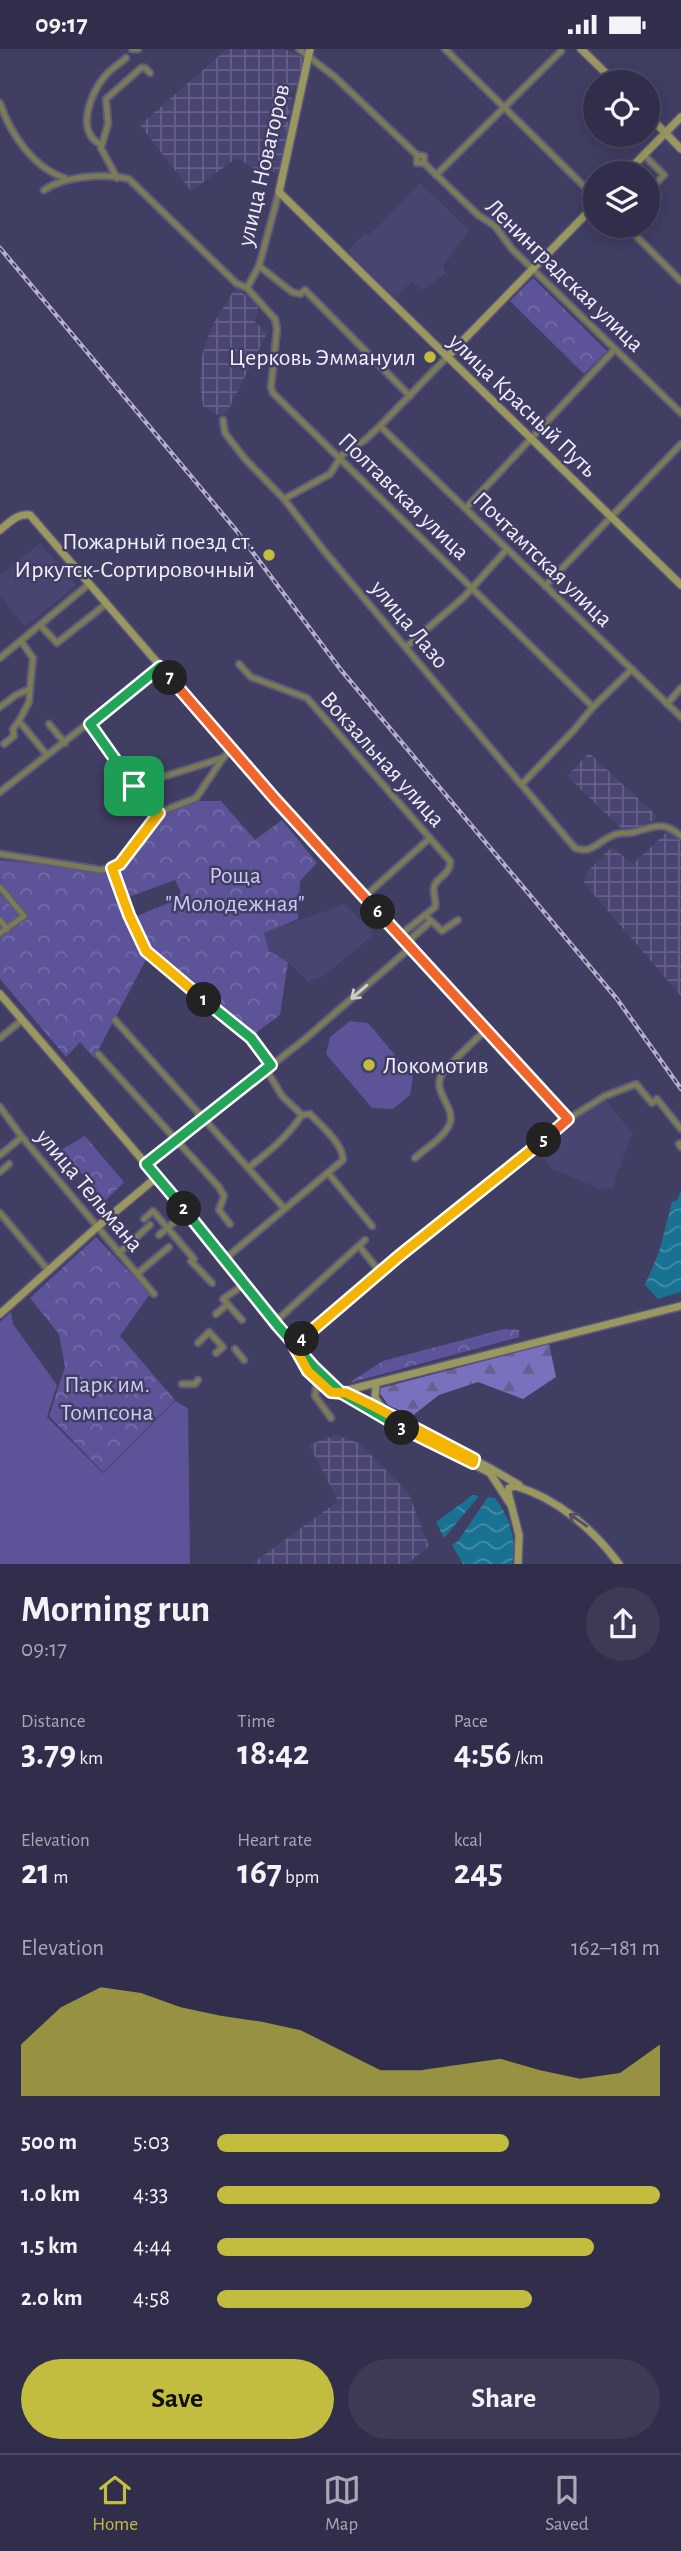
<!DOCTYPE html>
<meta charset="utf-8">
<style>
:root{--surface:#312e4b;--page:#3d3a55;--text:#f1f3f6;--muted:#a8a8b5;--line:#4c4a63;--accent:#c2bd3f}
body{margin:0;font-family:"Alegreya Sans",sans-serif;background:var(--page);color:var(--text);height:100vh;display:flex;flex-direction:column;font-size:26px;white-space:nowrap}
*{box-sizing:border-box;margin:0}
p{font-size:23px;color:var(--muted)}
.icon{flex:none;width:38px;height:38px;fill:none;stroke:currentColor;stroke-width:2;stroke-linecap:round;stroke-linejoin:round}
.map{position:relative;height:1515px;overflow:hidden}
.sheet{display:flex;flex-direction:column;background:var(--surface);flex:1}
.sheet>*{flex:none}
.tools{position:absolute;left:583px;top:21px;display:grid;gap:14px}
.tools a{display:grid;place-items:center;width:77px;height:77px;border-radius:50%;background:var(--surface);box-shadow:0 4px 18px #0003,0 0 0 2px var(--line);font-size:35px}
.pin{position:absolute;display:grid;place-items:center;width:60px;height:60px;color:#fff;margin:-30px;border-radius:14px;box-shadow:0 4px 10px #0006}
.km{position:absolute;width:35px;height:35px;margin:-18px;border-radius:50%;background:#222;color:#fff;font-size:19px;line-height:35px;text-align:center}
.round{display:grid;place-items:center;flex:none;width:74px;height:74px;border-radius:37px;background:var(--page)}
.head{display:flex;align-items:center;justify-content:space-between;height:119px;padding:0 21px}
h1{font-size:38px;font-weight:600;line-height:52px}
.metrics{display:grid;grid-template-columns:repeat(3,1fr);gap:10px;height:119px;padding:7px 21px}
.metrics div{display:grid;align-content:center}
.metrics b{font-size:35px;font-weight:600}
.metrics small{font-size:19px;font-weight:400}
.metrics p{font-size:19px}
.chart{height:196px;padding:14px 21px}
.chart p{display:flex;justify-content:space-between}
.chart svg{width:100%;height:126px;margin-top:7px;fill:var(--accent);opacity:.7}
.action{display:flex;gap:14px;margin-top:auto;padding:14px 21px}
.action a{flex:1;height:80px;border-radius:42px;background:var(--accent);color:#111;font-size:28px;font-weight:600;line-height:80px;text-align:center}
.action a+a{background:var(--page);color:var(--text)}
ul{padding:0 21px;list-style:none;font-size:23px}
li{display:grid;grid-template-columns:112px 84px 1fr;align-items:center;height:52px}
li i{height:18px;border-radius:9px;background:var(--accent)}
.status{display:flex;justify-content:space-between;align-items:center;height:49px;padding:0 35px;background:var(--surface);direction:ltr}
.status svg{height:19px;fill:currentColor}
.dock{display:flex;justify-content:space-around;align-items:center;height:98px;border-top:2px solid var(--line);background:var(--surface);font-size:19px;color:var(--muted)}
.dock a{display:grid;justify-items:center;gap:4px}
.dock .current{color:var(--accent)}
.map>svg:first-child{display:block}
</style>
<div class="status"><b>09:17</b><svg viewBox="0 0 49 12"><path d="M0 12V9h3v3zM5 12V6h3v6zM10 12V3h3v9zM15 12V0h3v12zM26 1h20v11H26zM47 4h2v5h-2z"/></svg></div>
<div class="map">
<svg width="681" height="1515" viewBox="0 0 681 1515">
<defs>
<pattern id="industrial-grid" width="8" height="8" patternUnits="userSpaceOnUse" patternTransform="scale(1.75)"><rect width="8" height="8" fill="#494572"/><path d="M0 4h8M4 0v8" fill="none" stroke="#646087"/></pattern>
<pattern id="forest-firs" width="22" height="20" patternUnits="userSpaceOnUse" patternTransform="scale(1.75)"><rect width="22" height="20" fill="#7971be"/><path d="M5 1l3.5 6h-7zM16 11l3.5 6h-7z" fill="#656090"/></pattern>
<pattern id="park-crowns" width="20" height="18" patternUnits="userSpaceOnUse" patternTransform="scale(1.75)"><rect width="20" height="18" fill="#5c5399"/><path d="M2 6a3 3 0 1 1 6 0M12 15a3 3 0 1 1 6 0" fill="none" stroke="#746ca8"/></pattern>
<pattern id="water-waves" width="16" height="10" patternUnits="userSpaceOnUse" patternTransform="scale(1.75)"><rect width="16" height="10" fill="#197291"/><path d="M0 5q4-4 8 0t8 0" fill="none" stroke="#468da7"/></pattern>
</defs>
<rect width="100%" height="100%" fill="#413e64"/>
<!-- built -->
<g fill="#494572">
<polygon points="420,134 469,181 443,217 446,224 423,241 411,233 396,249 348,202 365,184 369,187"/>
<polygon points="40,494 76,536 25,578 0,547 0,527"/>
<polygon points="345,855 374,885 325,926 308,933 288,913 269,902 263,884"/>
<polygon points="606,1052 633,1084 616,1127 614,1139 600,1140 552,1120 538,1101 568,1075"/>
</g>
<!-- industrial -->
<g fill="url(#industrial-grid)">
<polygon points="227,0 284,0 305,9 300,32 287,48 293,49 279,125 273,123 271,100 265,99 262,89 261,124 237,109 191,142 140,76"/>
<polygon points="236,238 250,251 259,254 255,274 268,283 226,365 218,366 203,357 200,336 202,307 212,277"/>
<polygon points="589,704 657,767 652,772 636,780 621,779 567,727"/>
<polygon points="670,780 681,789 681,947 584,834 587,823 612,798 633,815"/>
<polygon points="335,1386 359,1394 408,1443 429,1497 407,1515 252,1515 338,1452 309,1396"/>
</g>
<!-- grass -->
<g fill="#5c5399">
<polygon points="350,972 368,974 413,1027 410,1046 393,1060 372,1059 326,1005 330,988"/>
<polygon points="11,1263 13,1275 57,1336 47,1368 103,1424 175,1352 188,1359 190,1515 0,1515 0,1273"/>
</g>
<!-- forest -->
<polygon fill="url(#forest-firs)" points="549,1295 556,1328 523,1350 478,1333 439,1346 412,1367 388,1356 377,1340"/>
<!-- park -->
<g fill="url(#park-crowns)">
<polygon points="533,229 607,302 584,325 510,252"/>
<polygon points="200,752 221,752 255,791 282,771 317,814 300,832 298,870 264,884 269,902 288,913 280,966 254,985 150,901 137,867 174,852 181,843 175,831 126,849 114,820 122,816 159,768"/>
<polygon points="0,811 102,823 111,822 126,866 149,905 94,1009 80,993 66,1008 0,930"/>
<polygon points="85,1087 124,1133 105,1152 61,1101"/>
<polygon points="96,1188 150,1245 120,1287 175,1351 103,1423 49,1367 65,1318 59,1285 30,1249"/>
<polygon points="504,1280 519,1281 519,1288 349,1334 383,1312"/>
</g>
<!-- water -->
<g fill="url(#water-waves)">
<polygon points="681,1142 681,1243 658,1250 645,1236 659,1203 672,1153 677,1151"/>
<polygon points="473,1446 479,1447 444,1489 436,1473"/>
<path d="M 488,1448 L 495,1449 C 510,1469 517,1490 512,1515 L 463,1515 L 452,1496 L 458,1492 Z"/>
</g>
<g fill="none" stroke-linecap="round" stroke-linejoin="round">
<defs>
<g id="street">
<polyline points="132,0 138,0"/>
<polyline points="299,0 335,28 417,106"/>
<polyline points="445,0 595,148"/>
<path d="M 0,54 C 10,84 33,119 65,129"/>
<path d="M 100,95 C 75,82 91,43 105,27 C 111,20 119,15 126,9"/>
<polyline points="644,106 664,126 648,143"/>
<polyline points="424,114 417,114 417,106 424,107 424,114 478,166 495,177 512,200 681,364"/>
<polyline points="436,126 561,2"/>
<polyline points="117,129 101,99 108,75 106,50 141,19 145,19 150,24"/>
<path d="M 44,141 C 64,127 105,124 129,130 L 236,234 L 247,239 L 275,270 L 277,280 L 271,338 L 273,344 L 593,658"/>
<polyline points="626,177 681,232"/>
<polyline points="259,217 292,243 300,245 305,241 410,347"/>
<polyline points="247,239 259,217 279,143"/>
<path d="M 223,371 L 225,384 L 245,410 L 284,450 L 325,503 L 575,799 C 592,806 599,791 614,786 C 621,783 628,785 635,783 C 655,778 663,771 681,787"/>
<polyline points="380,377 681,668"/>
<polyline points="284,450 330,425 342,406 365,391 380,377 447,308"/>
<polyline points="466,459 615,300"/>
<polyline points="545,537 681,395"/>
<polyline points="40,576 57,594 106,555"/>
<polyline points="21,592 33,609 30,640"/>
<polyline points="406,598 464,548 507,500"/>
<polyline points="0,609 89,535"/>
<path d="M 239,615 L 251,628 L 307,649 L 450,812 C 451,824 441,826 435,835 C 431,843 437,850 435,858 L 399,887"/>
<polyline points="667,655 681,639"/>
<polyline points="0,658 16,646 30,640 29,653 19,672"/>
<polyline points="49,675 65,694"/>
<polyline points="90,675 134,737"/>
<polyline points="4,695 14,687 13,680 19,672 47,706"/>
<polyline points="522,735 574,681 593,658 632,620"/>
<polyline points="0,743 160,618"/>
<polyline points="158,764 196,749 223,709 232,700"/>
<polyline points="0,805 101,821 112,819 120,815 158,764 129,753 113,739 134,737 223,709"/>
<polyline points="112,819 129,866 146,903 251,989 271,1016"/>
<polyline points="364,848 430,789"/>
<polyline points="425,866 442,882 458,871"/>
<polyline points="0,871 7,880"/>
<polyline points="0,884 24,867 1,839"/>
<polyline points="406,894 431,872"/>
<polyline points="115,971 284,1159"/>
<polyline points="0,989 22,971"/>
<polyline points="98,1005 219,1138 224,1147 219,1161 230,1175"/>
<polyline points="0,1058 22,1088 154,1245"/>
<polyline points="568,1070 605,1047 636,1035 652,1054 657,1050 681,1080"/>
<polyline points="681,1094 679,1095 681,1098"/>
<polyline points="0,1106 22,1088"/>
<path d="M 415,1109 C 426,1099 445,1088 450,1074 C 455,1058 433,1043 441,1027 C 445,1019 479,987 487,980"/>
<polyline points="146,1115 305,990 410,899"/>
<path d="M 248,1119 C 269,1103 287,1088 302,1066 L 282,1047 L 266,1020"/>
<polyline points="0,1123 9,1115"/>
<polyline points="328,1124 372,1177"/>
<polyline points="0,1164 49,1222"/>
<polyline points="144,1170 153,1162 194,1210"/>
<polyline points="159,1186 179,1169"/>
<polyline points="359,1197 380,1223"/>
<polyline points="119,1204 150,1176"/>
<path d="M 226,1209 L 343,1111 C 343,1094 321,1077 310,1065 L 302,1066"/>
<polyline points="191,1212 212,1234"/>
<polyline points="137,1225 169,1198"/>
<polyline points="216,1265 228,1255"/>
<polyline points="242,1271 223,1250 245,1235"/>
<polyline points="275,1273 365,1191"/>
<polyline points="198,1294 209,1283 223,1298 216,1304"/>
<polyline points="235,1300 244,1311"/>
<polyline points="317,1332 315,1347 331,1369"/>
<polyline points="182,1335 195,1335 198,1331"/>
</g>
<g id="secondary">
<polyline points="310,0 279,143 681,536"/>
<polyline points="581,0 615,33"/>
<polyline points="648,66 681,100"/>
<polyline points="626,124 681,68"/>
<polyline points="447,308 595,156"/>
<path d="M 0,481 C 10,473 18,464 30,466 L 275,750 L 568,1070 L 499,1129 L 399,1207 L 294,1297"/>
<path d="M 0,945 C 75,1032 149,1118 223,1206 C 264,1254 298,1312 350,1350 L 490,1424 L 511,1456"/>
<polyline points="0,1265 97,1178 157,1128"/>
<path d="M 300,1306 C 308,1322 320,1343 340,1343 L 681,1257"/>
<polyline points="376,1335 375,1349 382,1359"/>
<polyline points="357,1349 490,1419 519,1436"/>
<path d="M 518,1515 L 519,1486 L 508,1443 L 509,1439 L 515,1437 C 557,1449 594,1481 619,1515"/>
</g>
</defs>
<!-- street casing -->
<use href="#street" stroke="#5d5a7c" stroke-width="9"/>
<!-- secondary casing -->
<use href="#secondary" stroke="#5d5a7c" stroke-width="10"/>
<!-- street -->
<use href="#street" stroke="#7b7b57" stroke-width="5"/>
<!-- secondary -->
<use href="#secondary" stroke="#9a985e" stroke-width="7"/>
<defs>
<polyline id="rail" points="0,199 236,481 341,621 617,950 681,1040"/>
</defs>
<!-- rail casing -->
<use href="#rail" stroke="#b4b2c9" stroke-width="4.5"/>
<!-- rail -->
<use href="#rail" stroke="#413e64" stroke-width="2" stroke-dasharray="5" stroke-linecap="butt"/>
</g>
<!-- one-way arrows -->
<defs><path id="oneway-shaft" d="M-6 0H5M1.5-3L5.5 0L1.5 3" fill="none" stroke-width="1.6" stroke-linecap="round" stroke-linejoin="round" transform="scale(1.75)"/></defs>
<use stroke="#cccccb" href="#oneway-shaft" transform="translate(359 943) rotate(139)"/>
<use stroke="#535063" href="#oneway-shaft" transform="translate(578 1471) rotate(-145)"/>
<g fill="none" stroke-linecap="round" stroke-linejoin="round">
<defs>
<polyline id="split-1" points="134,737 113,738 130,753 159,764 120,815 112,819 129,866 146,902 204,951"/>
<polyline id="split-2" points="184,1160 146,1115 271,1016 251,989 204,951"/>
<polyline id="split-3" points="184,1160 278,1277 314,1318 340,1343 402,1379"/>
<polyline id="split-4" points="302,1290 294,1297 308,1322 331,1343 346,1344 367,1354 474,1410 473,1414 402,1379"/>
<polyline id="split-5" points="302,1290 399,1207 544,1091"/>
<polyline id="split-6" points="378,863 568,1070 544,1091"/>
<polyline id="split-7" points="170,629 275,750 378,863"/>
<polyline id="split-8" points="134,737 90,675 160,618 170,629"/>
</defs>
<!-- split-1 casing -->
<use href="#split-1" stroke="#fff" stroke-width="14"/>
<!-- split-2 casing -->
<use href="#split-2" stroke="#fff" stroke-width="14"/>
<!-- split-3 casing -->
<use href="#split-3" stroke="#fff" stroke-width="14"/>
<!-- split-4 casing -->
<use href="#split-4" stroke="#fff" stroke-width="14"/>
<!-- split-5 casing -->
<use href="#split-5" stroke="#fff" stroke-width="14"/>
<!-- split-6 casing -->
<use href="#split-6" stroke="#fff" stroke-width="14"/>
<!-- split-7 casing -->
<use href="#split-7" stroke="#fff" stroke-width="14"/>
<!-- split-8 casing -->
<use href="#split-8" stroke="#fff" stroke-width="14"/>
<!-- split-1 -->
<use href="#split-1" stroke="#f5b400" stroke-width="9"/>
<!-- split-2 -->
<use href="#split-2" stroke="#22a559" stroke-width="9"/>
<!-- split-3 -->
<use href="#split-3" stroke="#22a559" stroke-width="9"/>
<!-- split-4 -->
<use href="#split-4" stroke="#f5b400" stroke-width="9"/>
<!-- split-5 -->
<use href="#split-5" stroke="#f5b400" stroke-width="9"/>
<!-- split-6 -->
<use href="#split-6" stroke="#f0652b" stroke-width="9"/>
<!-- split-7 -->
<use href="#split-7" stroke="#f0652b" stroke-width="9"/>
<!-- split-8 -->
<use href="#split-8" stroke="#22a559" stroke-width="9"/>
</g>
<!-- markers -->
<g fill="#c2bd3f" stroke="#413e64" stroke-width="2.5">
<circle cx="430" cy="308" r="7"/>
<circle cx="269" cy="506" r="7"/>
<circle cx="369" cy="1016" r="7"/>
</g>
<g text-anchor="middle" stroke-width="5" stroke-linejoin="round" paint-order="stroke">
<!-- street labels -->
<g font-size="24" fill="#efeefd" stroke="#413e64">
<text transform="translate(263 116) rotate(-77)" y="8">улица Новаторов</text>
<text transform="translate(565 226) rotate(44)" y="8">Ленинградская улица</text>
<text transform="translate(523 356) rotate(44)" y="8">улица Красный Путь</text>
<text transform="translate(404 447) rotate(44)" y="8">Полтавская улица</text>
<text transform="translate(543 510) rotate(44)" y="8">Почтамтская улица</text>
<text transform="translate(410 575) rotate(50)" y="8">улица Лазо</text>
<text transform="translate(383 710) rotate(48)" y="8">Вокзальная улица</text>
<text transform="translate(90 1141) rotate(50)" y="8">улица Тельмана</text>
</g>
<!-- poi labels -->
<g font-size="24" fill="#efeefd" stroke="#413e64" text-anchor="end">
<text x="416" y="316">Церковь Эммануил</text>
<text x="255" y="500">Пожарный поезд ст.<tspan x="255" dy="28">Иркутск-Сортировочный</tspan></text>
<text x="383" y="1024" text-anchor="start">Локомотив</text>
</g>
<!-- park labels -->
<g font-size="24" fill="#cbc9f3" stroke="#413e64">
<text x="235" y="834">Роща<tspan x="235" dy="28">"Молодежная"</tspan></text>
<text x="107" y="1343">Парк им.<tspan x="107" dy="28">Томпсона</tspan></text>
</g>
</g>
</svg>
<div class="tools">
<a><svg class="icon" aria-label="locate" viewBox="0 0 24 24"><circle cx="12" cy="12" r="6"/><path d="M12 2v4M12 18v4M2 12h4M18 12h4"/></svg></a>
<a><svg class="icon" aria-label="layers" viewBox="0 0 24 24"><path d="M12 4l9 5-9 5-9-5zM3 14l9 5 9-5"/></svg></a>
</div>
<div class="pin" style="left:134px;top:737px;background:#1e9e55"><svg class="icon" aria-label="arrive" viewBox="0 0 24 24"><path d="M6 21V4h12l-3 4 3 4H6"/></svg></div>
<b class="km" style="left:204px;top:951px">1</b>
<b class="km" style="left:184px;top:1160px">2</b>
<b class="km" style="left:402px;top:1379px">3</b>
<b class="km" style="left:302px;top:1290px">4</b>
<b class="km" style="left:544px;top:1091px">5</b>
<b class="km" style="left:378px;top:863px">6</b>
<b class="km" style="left:170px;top:629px">7</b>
</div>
<section class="sheet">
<div class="head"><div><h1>Morning run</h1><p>09:17</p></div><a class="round"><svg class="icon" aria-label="share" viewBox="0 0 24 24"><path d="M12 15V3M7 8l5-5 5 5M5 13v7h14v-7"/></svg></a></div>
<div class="metrics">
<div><p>Distance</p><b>3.79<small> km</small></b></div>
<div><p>Time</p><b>18:42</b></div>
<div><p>Pace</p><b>4:56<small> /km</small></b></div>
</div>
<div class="metrics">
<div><p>Elevation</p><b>21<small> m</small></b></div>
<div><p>Heart rate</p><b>167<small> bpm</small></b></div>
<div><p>kcal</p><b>245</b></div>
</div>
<div class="chart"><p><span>Elevation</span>162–181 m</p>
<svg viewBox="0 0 160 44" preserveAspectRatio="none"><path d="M0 44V26L10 13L20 6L30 8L40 13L50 16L60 18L70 21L80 28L90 35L100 35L110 33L120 31L130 35L140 38L150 36L160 26V44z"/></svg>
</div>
<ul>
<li><b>500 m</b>5:03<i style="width:66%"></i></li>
<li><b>1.0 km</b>4:33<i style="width:100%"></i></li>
<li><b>1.5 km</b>4:44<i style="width:85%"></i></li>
<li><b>2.0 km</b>4:58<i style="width:71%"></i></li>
</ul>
<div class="action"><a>Save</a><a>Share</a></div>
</section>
<nav class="dock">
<a class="current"><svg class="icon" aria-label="home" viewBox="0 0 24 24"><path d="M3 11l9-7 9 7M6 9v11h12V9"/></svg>Home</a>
<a><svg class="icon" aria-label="map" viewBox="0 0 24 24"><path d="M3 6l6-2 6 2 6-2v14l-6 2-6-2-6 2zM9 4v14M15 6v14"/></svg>Map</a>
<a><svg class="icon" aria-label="saved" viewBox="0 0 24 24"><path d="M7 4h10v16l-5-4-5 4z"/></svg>Saved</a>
</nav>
